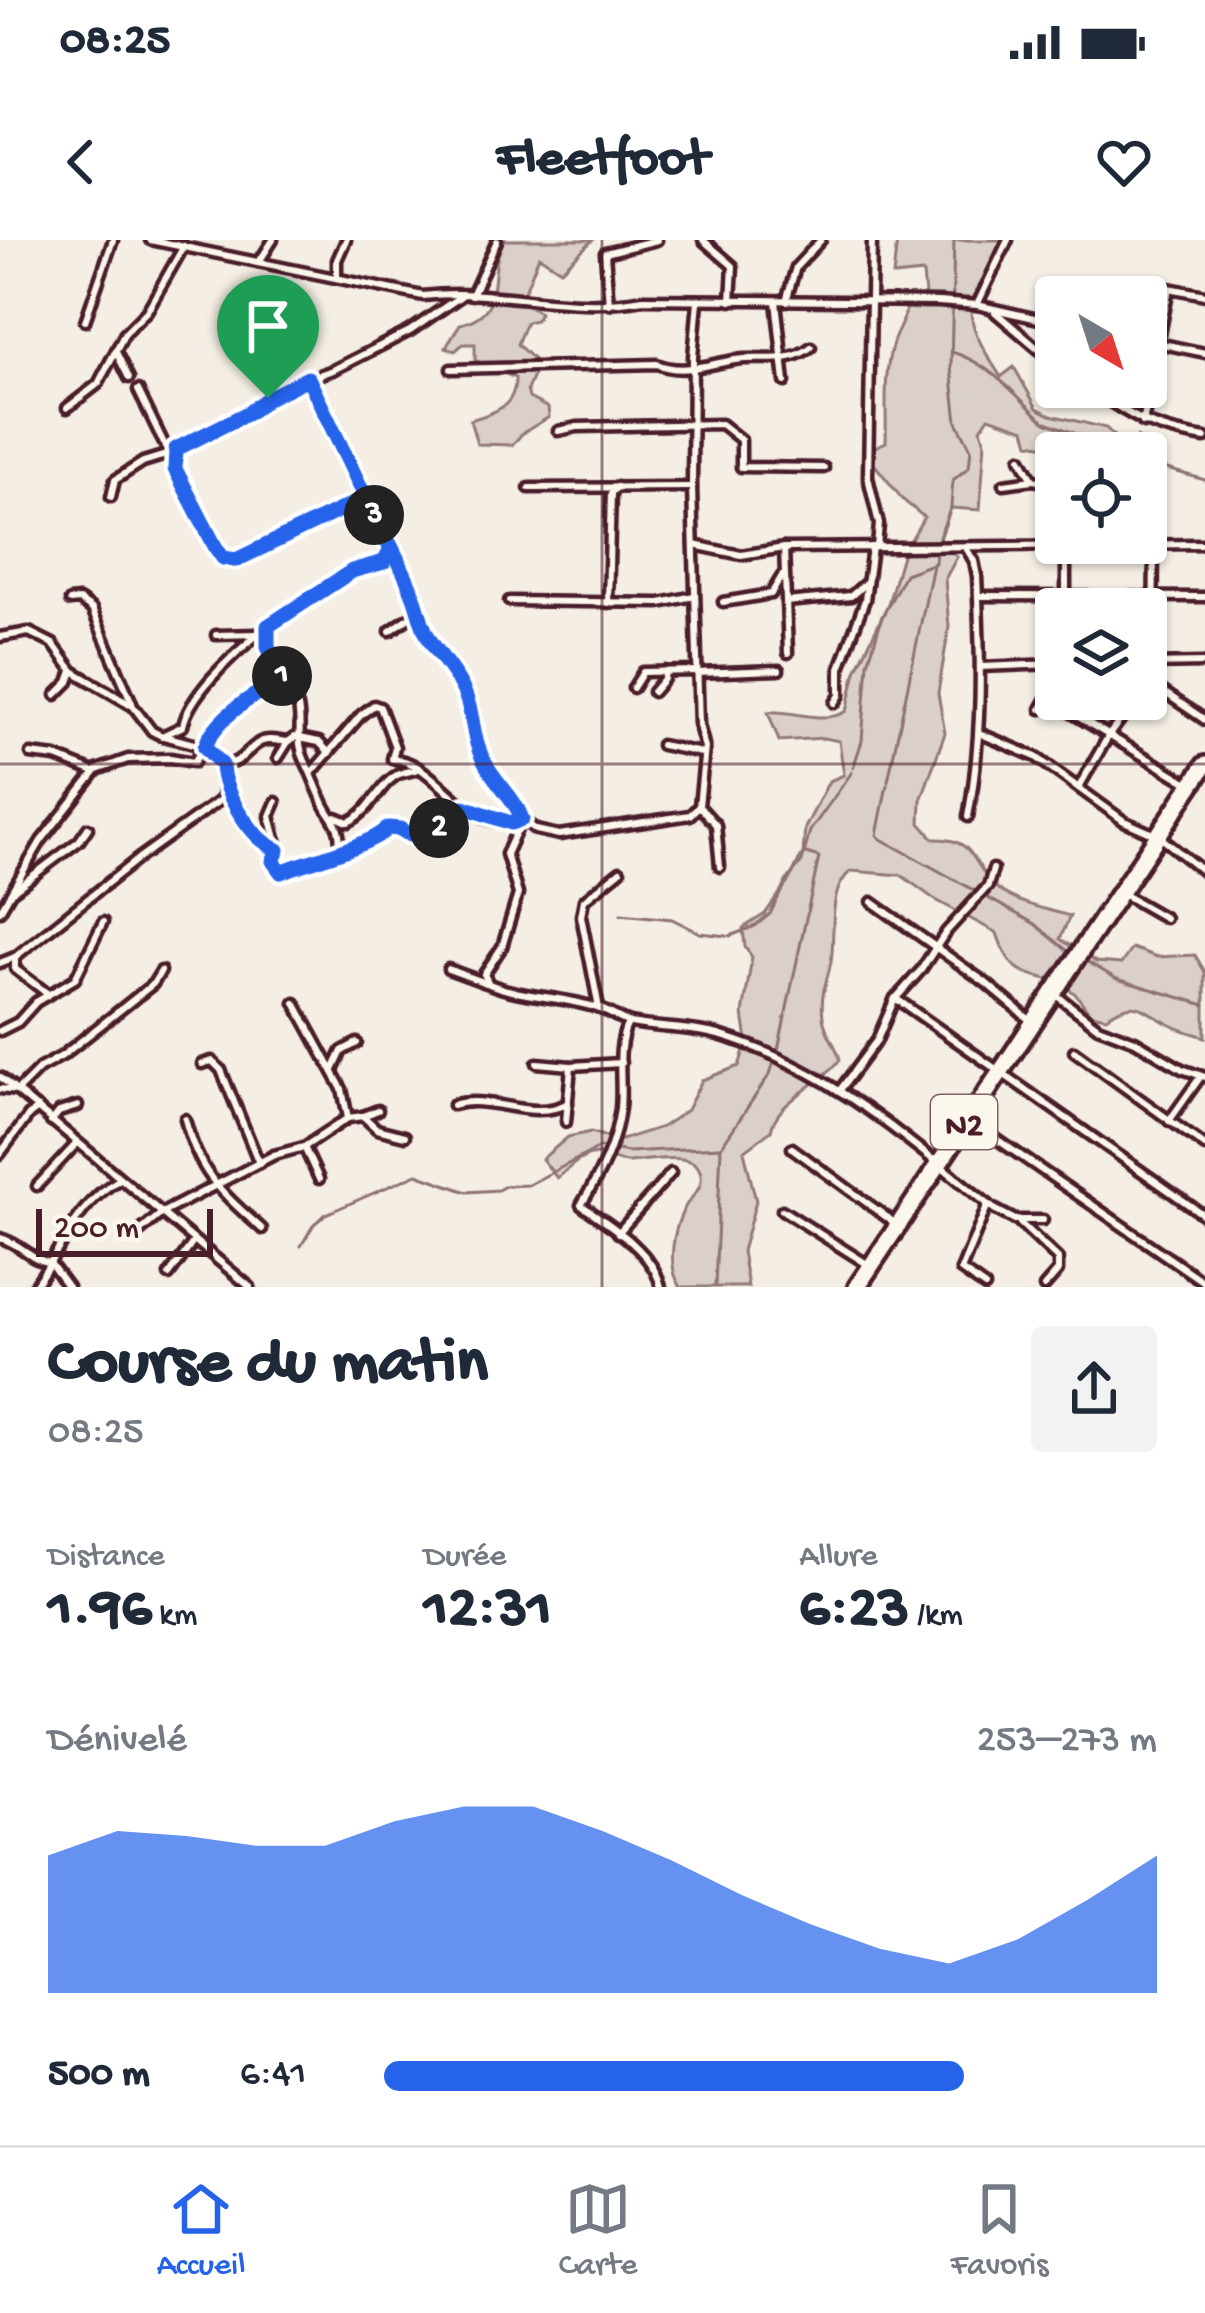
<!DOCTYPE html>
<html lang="fr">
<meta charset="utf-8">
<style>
:root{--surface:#fff;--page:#f2f2f3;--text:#1f2937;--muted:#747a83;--line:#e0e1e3;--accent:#2563eb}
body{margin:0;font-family:"Gochi Hand",sans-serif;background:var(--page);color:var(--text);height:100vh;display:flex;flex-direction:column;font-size:45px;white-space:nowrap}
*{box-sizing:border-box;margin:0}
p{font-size:39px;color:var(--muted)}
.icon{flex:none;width:66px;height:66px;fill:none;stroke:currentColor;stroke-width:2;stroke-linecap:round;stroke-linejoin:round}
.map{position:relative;height:1047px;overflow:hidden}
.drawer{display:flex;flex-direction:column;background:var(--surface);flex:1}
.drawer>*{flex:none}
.needle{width:78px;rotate:141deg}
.controls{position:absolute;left:1035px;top:36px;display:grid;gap:24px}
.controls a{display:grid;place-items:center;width:132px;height:132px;border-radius:12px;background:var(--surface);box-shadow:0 3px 9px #0004;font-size:60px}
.scale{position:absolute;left:36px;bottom:30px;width:177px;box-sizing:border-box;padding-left:12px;border:6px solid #4a1f2b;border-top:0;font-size:33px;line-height:42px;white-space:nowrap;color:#4a1f2b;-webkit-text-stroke:9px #fbf7ec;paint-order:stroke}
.pin{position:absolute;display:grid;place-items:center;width:102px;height:102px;color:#fff;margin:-123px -51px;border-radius:50% 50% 50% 0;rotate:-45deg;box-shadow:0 0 12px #0007}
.pin .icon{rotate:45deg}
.km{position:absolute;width:60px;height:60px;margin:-30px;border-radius:50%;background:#222;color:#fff;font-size:33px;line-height:60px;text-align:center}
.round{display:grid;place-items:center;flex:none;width:126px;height:126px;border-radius:12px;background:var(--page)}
.summary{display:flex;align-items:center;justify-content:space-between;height:204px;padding:0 48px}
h1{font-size:66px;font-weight:700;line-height:90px}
.stats{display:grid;grid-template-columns:repeat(3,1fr);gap:18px;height:204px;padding:12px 48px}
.stats div{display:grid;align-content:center}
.stats b{font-size:60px;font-weight:700}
.stats small{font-size:33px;font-weight:400}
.stats p{font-size:33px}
.chart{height:336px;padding:24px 48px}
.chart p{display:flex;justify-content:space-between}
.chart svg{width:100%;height:216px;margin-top:12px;fill:var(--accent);opacity:.7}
ul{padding:0 48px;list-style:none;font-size:39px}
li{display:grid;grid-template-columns:192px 144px 1fr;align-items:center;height:90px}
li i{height:30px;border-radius:15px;background:var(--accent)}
.status{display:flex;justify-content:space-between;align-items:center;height:84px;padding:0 60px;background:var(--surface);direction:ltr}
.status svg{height:33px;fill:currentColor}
header{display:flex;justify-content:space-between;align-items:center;height:156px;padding:0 48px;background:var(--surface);font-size:54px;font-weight:700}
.dock{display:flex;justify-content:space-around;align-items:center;height:168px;border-top:3px solid var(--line);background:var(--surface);font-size:33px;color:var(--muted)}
.dock a{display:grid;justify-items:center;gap:6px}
.dock .selected{color:var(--accent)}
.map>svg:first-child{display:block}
</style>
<div class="status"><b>08:25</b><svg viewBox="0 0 49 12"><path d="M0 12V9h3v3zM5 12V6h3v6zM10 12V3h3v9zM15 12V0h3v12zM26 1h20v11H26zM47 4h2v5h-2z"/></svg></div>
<header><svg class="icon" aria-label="back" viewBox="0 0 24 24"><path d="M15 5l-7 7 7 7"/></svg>Fleetfoot<svg class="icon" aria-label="heart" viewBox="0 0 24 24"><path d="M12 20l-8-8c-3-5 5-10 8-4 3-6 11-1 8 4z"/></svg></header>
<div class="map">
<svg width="1205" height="1047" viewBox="0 0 1205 1047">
<rect width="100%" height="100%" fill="#f4eee4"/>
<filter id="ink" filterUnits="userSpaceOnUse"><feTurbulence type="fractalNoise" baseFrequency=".00833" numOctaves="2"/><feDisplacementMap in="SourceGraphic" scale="24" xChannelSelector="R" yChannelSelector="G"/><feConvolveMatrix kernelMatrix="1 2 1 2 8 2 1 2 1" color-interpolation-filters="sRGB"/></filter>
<g filter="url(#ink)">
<!-- green -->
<g fill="#dbd0c9" stroke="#92787a" stroke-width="3">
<path d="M 504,0 L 593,0 L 561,30 L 539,16 L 524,53 L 527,65 L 540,72 L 536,80 L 526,82 L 517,104 L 538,124 L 527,150 L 529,158 L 548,168 L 549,177 L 523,193 L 512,205 L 477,204 L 470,180 C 494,173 516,167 515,138 L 475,120 L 475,104 L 463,104 L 455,111 L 446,107 L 460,84 C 509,72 485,34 504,0 Z"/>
<path d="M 897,0 L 1002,0 C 996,20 985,36 975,54 C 961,78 987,116 1001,137 L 1014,127 L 1037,168 L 1051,175 L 1106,188 L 1128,210 L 1137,197 L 1144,202 L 1142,213 L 1088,213 L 1029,203 L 1025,189 L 989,177 L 981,189 L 985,202 L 980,270 L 951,268 L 940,299 L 957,317 L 945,339 L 949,387 L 938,453 L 945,493 L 921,560 L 920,583 L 934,599 C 978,597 972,629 998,649 C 1015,663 1048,670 1070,676 L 1060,699 L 1096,722 L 1121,724 L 1132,708 L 1157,717 L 1195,715 L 1205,732 L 1205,797 C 1193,793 1179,790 1167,783 C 1139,768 1137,757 1106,777 L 1091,774 C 1084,767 1079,756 1072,751 C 1036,726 1015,749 997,693 L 934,659 L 901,635 L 851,631 C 826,651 836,694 831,721 C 827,744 820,751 823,777 C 825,794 837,805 840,820 C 819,846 776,861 771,891 L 744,911 L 756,961 L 742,1011 L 748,1047 L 681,1047 C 666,1027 673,989 685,967 C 691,956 703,950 701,935 C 698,907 642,923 625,922 C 616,922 607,914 598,914 C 582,914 568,929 557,938 L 542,919 L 568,897 L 591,892 L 618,901 L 662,887 L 687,870 L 702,840 L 739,826 L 747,801 L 743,774 L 752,717 L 745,707 L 743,688 L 765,674 L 788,642 L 803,613 L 805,588 L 829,541 L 844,535 L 839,501 L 824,498 L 779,501 L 768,472 C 794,470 825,485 847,471 L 856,431 L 888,364 L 902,315 L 924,277 L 903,260 L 871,220 L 875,207 L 886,202 C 887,170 883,133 893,103 C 897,90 904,83 906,68 L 917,69 L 925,55 L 923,33 L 893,36 Z"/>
</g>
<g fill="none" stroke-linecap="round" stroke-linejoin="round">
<!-- stream -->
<g stroke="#8d7174" stroke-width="3">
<path d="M 952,112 C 991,124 1015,155 1044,181"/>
<polyline points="1046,182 1124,213"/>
<polyline points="1146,223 1205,240"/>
<polyline points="937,302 951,267 953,240 969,227 971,209 957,182 951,128 954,0"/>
<polyline points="853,528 862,501 868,423 882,377 905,334 935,323 936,310"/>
<polyline points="888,541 933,325"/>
<polyline points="887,545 877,595 881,599 1035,684 1070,713"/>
<polyline points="621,674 672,679 700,693 727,696"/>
<polyline points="730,696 755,686 770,674 787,640 802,622 810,591 852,532"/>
<polyline points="1084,720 1117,739 1205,765"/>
<polyline points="301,1006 314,984 326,974 417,934 467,952 498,950 505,946 528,945 600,907 628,912 720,907"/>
<polyline points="715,1047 721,907 770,834 778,810 819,617 806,613"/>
</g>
<defs>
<g id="street">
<path d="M 150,0 L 423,56 C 496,47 569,73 643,59 L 939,62 L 977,65 L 1056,83"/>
<polyline points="703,0 733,26 731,61"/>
<polyline points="872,0 868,237 879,284 877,307"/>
<polyline points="259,22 273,0"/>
<polyline points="337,37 337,20 346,0"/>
<polyline points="472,55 497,1"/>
<polyline points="698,61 693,117 692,247 699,485 705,508 699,566 716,585 720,627"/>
<polyline points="776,61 785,142"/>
<polyline points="786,61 796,27 821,0"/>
<polyline points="609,64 605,13 657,0"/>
<polyline points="977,65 1008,0"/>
<polyline points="995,72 1056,124"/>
<polyline points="85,81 113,0"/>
<polyline points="1158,103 1205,113"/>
<polyline points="116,112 129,138"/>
<path d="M 451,129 L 657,124 C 682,135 709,124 735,120 C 761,116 789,125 811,107"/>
<path d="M 308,138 L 416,360 L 416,373 C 431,403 458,430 468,462 C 475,484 474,504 485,525 C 496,544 514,558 522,579 C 465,599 438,519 392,519 L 395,507 L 380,467 L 374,465 L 361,475 L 313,531"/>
<path d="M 1088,147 C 1133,178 1151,189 1205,198"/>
<polyline points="138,150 169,214"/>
<polyline points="67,168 98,144 125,93 147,71 184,6"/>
<polyline points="1143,183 1169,48 1205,55"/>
<polyline points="558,191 577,187 721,184 741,200 741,227 824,228"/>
<path d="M 175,213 C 173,235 211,309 229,320 L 245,317 L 365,258"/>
<polyline points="1021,218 1033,240 1056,244"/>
<polyline points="1004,244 1033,240"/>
<polyline points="529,248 692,247"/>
<polyline points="111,257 115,240 143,222 169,214 248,173 298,142 333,130 410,91 461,56"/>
<polyline points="1066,303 1066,369"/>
<polyline points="694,305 741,315 784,308 1205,304"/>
<polyline points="784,308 788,413"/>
<path d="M 966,308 L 974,321 L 977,336 C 981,417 983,497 968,577"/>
<polyline points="978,356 1205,357"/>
<polyline points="70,361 79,360 92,369 132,463"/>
<polyline points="509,361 660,363 694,356"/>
<polyline points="723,362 771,354 782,336"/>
<polyline points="786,362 851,356 867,342"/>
<polyline points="608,363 611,253 617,247"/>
<polyline points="390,391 416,373"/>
<polyline points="216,395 257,394"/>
<path d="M 0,397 L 29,392 L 53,404 L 73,431 L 133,466 L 152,491 L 162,496 L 183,486 C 194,430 329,333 384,322 L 391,310"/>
<polyline points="1146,424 1205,423"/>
<polyline points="1153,424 1154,303"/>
<polyline points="980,427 1056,424"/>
<polyline points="697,433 779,430"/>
<path d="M 283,439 C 312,473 291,493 305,521 C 312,535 318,552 325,566 C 336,586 340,584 340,610"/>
<polyline points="1146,440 1205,480"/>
<polyline points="633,448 643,432 697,431"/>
<polyline points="653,452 664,439 665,431"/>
<polyline points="56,455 69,442 73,431"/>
<polyline points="1047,458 1188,543"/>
<polyline points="835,463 840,455 840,428 865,360 872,307"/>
<polyline points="1041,469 1056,443"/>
<polyline points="979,493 1036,517 1124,581 1160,597 1205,633"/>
<polyline points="661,505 702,513"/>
<polyline points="31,514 56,517 94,532"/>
<polyline points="278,518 288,502"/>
<path d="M 222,525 C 242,523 243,514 257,504 C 266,497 278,501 288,502 L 295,497 L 319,502 L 329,513"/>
<path d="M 225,544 C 246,567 245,597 278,610"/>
<polyline points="1079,547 1109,495 1136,459"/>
<path d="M 276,562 L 270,576 L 279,610 L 273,621 L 281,632 C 310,620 366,609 388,588 L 400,588 L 409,595 L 451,586 L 464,567"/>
<path d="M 699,566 L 690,575 L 559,595 L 536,590 L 522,579 L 506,614 L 518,654 L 502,707 L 484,734 L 489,744 C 524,758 562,756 597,768 C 609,771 619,780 631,783 C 661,789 692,787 722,796 C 829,828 909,901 994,969 L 1015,980 L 1043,980"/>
<path d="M 336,577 L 348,582 C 372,572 379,543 399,534 C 405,532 412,531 418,529"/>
<polyline points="14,650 79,601 88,588"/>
<polyline points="1123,654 1165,678"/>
<polyline points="872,662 986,743 1032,782"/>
<polyline points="0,671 41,601 97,530 128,519 170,518 194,522 223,478 283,439 268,408 265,389"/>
<polyline points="15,717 15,729 48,754"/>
<polyline points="0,723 15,717 139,618 223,558 222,525 205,507 164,496"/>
<polyline points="448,729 486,743"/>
<polyline points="1056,755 1098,787 1135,801 1182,829 1205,837"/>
<polyline points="896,758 921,730 946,692 988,646 993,629"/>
<polyline points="599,768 581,676 584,660 620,631"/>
<path d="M 628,783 C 615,808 623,840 620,868 C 615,906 601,933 581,965 C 610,985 653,1011 661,1047"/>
<polyline points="0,791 18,782 36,762 75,739 103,682"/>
<polyline points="1074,811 1205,906"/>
<polyline points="537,823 571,826"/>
<polyline points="202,824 212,821 221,830 259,923"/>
<polyline points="333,830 342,811 357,803"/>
<polyline points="0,837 250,1047"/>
<polyline points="0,849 17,851 40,828 62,816 153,744 161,731"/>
<polyline points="840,850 877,800 895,758 1205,976"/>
<path d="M 453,865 C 491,853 532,883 568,863"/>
<polyline points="363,876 378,870"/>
<polyline points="348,878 363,876 377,889 405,896"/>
<path d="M 185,879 C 199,934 221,952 262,989"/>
<polyline points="969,880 1205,1043"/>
<polyline points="1169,881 1201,836"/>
<polyline points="51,882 59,872 78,866"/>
<polyline points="566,882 571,826 621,823"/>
<polyline points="304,907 319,939"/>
<polyline points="792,908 896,984"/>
<polyline points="0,914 29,875 38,868"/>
<polyline points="37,946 77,903"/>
<polyline points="782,970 867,1024"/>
<polyline points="1020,983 1058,1019 1058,1031 1044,1047"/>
<polyline points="138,993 162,973 274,915 304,907 348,878 342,849 295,763"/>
<polyline points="618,993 671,933"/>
<path d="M 0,998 C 20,1003 30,1019 50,1023 L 34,1047"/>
<polyline points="169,1035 194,1001"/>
<path d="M 68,1047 L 50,1023 C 70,989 85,959 120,939"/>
<polyline points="985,1047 961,1030 988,964"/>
</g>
<polyline id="highway" points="857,1047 1205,525"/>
</defs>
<!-- street casing -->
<use href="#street" stroke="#4a1f2b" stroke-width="15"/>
<!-- highway casing -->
<use href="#highway" stroke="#4a1f2b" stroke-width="24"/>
<!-- street -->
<use href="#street" stroke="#fbf7ec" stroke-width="6"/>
<!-- highway -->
<use href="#highway" stroke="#fbf7ec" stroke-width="15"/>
</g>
</g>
<g fill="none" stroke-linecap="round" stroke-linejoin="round" filter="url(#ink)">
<defs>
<path id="route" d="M 268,158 L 308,138 L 391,310 L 384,322 L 352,331 L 268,386 L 268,407 L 283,439 C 256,453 215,478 205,507 L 222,525 C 223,553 251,599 278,610 L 273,621 L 281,632 C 307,621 369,607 388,588 L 400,589 L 410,595 L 451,586 L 464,567 L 511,583 L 522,579 C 514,556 492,540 482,517 C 473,499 474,482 468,463 C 462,440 443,421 430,400 C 421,386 420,372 414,357 C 402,324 382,289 365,258 L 236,320 L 223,318 L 216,308 L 175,229 L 176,209 L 248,173 L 268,158"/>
</defs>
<!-- route casing -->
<use href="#route" stroke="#fff" stroke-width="24"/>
<!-- route -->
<use href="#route" stroke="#2563eb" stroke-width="15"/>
</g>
<!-- grid -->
<path fill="none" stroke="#4a1f2b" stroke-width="3" stroke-opacity="0.55" d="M 602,0 L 602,1047M 0,524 L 1205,524"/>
<g text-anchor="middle" stroke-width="12" stroke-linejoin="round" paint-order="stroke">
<!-- shield labels -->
<rect fill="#fbf7ec" stroke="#7f6065" stroke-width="3" x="931" y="855" width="66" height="54" rx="9"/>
<g font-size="33" font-weight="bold" fill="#4a1f2b">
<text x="964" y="894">N2</text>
</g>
</g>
</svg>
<div class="controls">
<a><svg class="needle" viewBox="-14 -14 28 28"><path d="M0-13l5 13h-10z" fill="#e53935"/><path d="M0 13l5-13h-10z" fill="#747a83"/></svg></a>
<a><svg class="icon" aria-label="locate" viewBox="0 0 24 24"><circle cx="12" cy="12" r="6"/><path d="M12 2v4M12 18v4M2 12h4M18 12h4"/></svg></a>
<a><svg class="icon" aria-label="layers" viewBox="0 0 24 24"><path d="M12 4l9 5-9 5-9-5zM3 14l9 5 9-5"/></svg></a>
</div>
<div class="scale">200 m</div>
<div class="pin" style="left:268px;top:158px;background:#1e9e55"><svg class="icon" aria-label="arrive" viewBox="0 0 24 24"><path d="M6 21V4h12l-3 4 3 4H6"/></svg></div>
<b class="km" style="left:282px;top:436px">1</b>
<b class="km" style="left:439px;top:588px">2</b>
<b class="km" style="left:374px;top:275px">3</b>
</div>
<section class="drawer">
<div class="summary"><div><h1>Course du matin</h1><p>08:25</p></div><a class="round"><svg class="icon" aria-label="share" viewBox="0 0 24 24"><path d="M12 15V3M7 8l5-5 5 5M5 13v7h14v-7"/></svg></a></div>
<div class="stats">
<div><p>Distance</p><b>1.96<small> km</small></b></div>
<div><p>Durée</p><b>12:31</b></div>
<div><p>Allure</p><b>6:23<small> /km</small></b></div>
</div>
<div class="chart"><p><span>Dénivelé</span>253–273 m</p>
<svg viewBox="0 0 160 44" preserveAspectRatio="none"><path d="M0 44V16L10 11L20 12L30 14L40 14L50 9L60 6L70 6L80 11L90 17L100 24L110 30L120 35L130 38L140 33L150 25L160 16V44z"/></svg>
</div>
<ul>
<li><b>500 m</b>6:41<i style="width:75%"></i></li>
</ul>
</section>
<nav class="dock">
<a class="selected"><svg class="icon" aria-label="home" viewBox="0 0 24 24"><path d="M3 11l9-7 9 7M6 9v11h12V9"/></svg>Accueil</a>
<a><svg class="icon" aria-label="map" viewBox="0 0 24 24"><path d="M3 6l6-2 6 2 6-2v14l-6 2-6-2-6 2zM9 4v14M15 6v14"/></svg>Carte</a>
<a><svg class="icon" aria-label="saved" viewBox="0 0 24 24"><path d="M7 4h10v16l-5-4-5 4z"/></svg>Favoris</a>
</nav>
